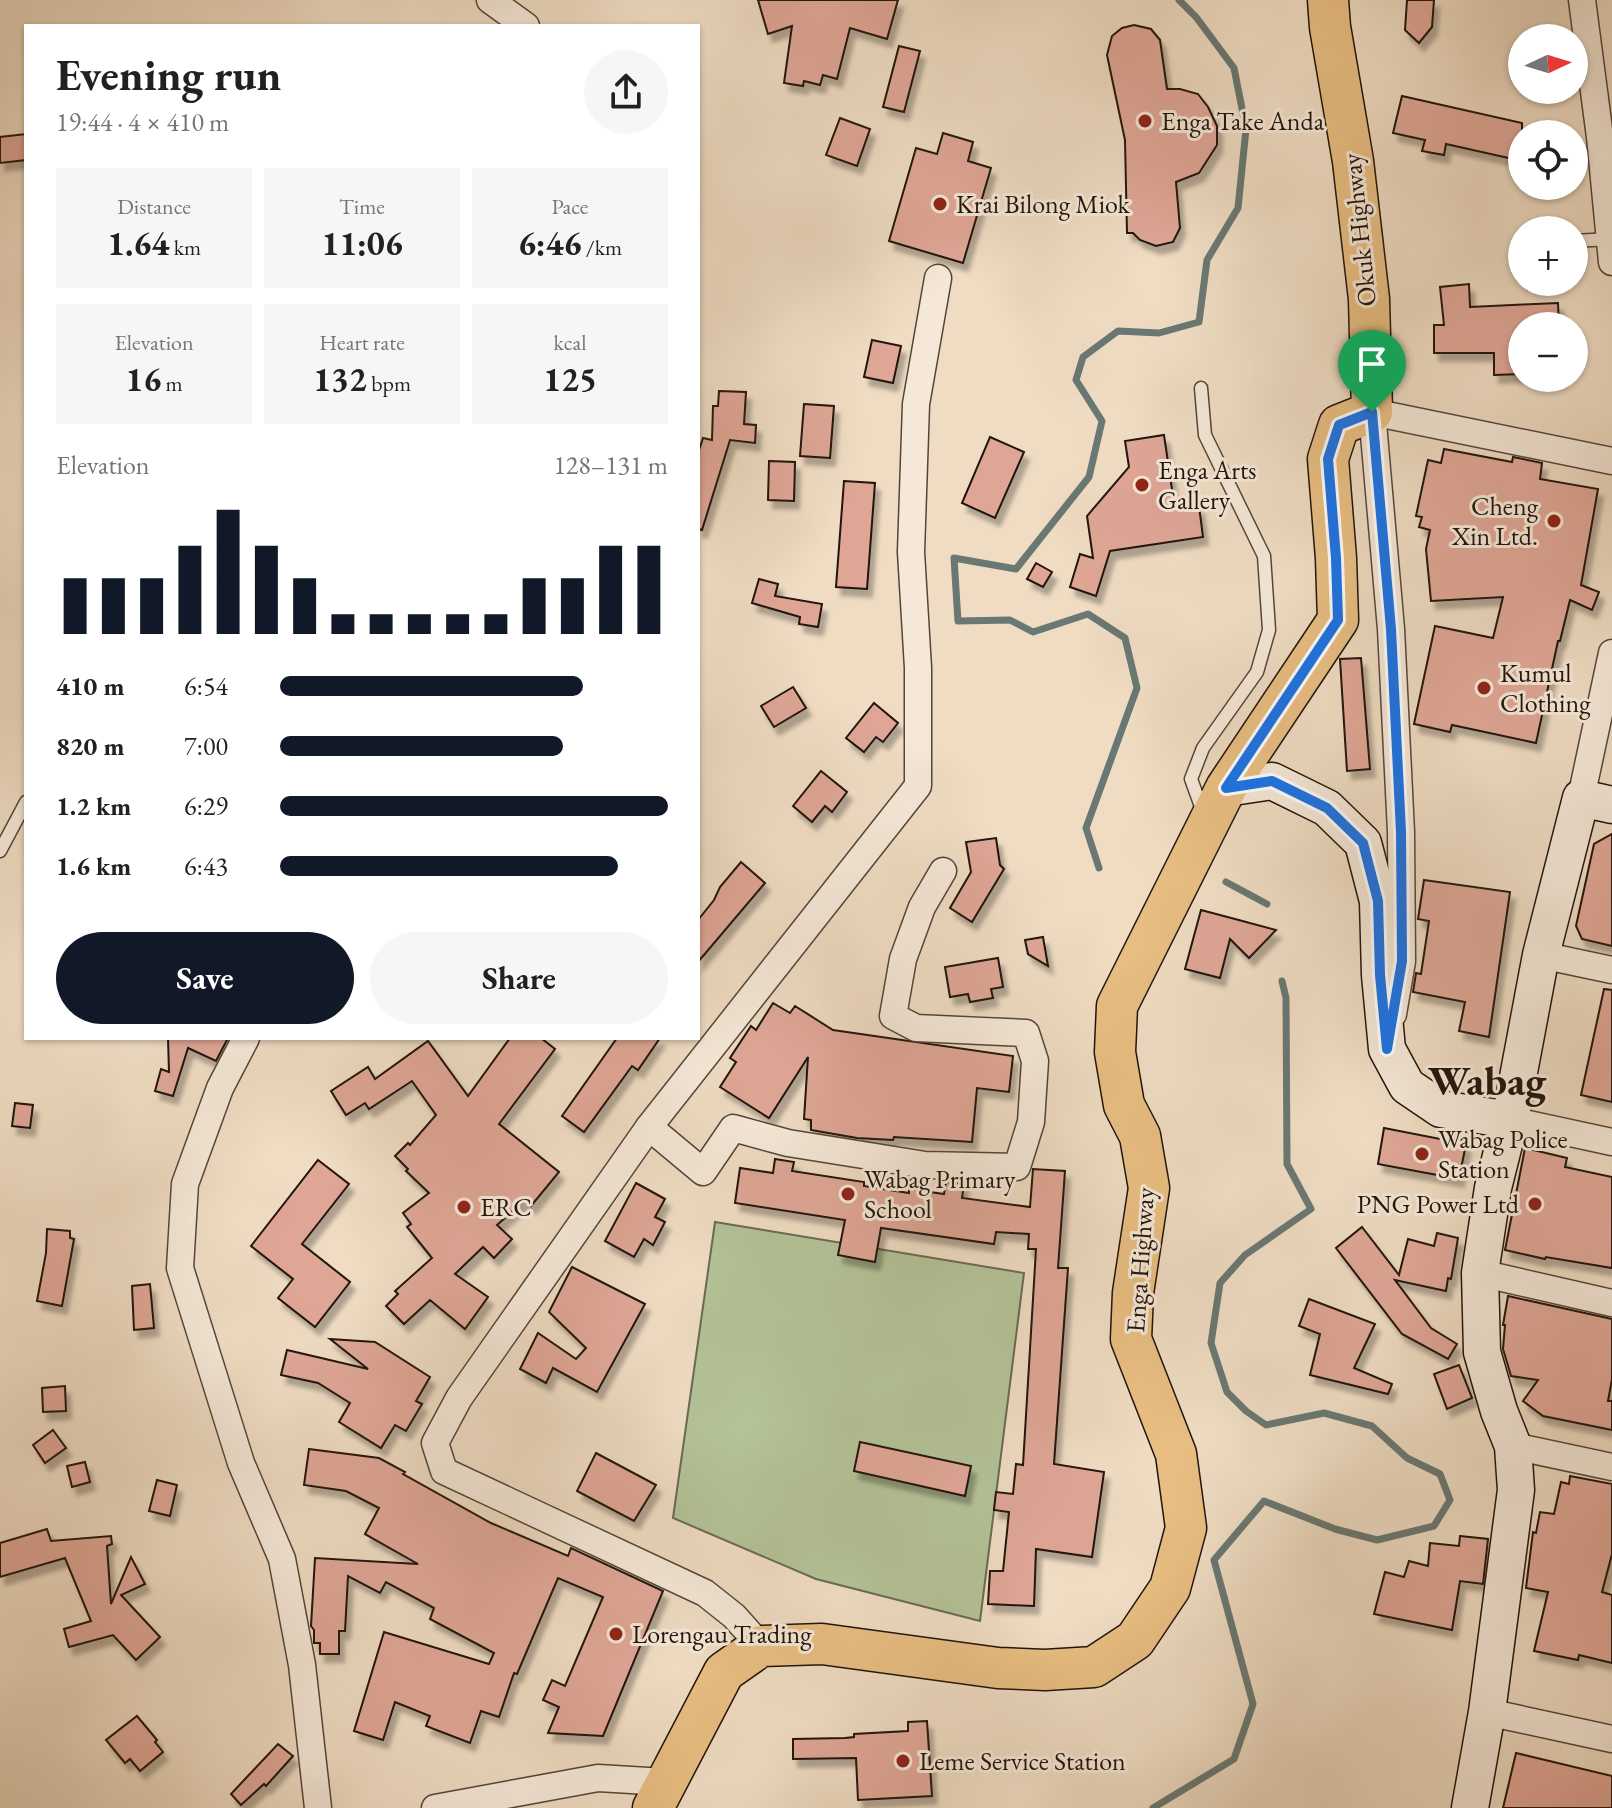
<!DOCTYPE html>
<meta charset="utf-8">
<style>
:root{--surface:#fff;--page:#f6f6f6;--text:#202124;--muted:#757577;--accent:#111827}
body{margin:0;font-family:"EB Garamond",serif;background:var(--page);color:var(--text);height:100vh;display:flex;flex-direction:column;font-size:30px;white-space:nowrap}
*{box-sizing:border-box;margin:0}
p{font-size:26px;color:var(--muted)}
.icon{flex:none;width:44px;height:44px;fill:none;stroke:currentColor;stroke-width:2;stroke-linecap:round;stroke-linejoin:round}
.map{position:relative;flex:1;overflow:hidden}
.details{position:absolute;left:24px;top:24px;width:676px;height:1016px;display:flex;flex-direction:column;background:var(--surface);border-radius:0px;box-shadow:0 2px 6px #0004}
.details>*{flex:none}
.needle{width:52px;rotate:86deg}
.buttons{position:absolute;left:1508px;top:24px;display:grid;gap:16px}
.buttons a{display:grid;place-items:center;width:80px;height:80px;border-radius:50%;background:var(--surface);box-shadow:0 2px 6px #0004;font-size:40px}
.pin{position:absolute;display:grid;place-items:center;width:68px;height:68px;color:#fff;margin:-82px -34px;border-radius:50% 50% 50% 0;rotate:-45deg;box-shadow:0 0 8px #0007}
.pin .icon{rotate:45deg}
.round{display:grid;place-items:center;flex:none;width:84px;height:84px;border-radius:42px;background:var(--page)}
.summary{display:flex;align-items:center;justify-content:space-between;height:136px;padding:0 32px}
h1{font-size:44px;font-weight:700;line-height:60px}
.metrics{display:grid;grid-template-columns:repeat(3,1fr);gap:12px;height:136px;padding:8px 32px}
.metrics div{display:grid;align-content:center;border-radius:0px;background:var(--page);text-align:center}
.metrics b{font-size:34px;font-weight:700}
.metrics small{font-size:22px;font-weight:400}
.metrics p{font-size:22px}
.chart{height:224px;padding:16px 32px}
.chart p{display:flex;justify-content:space-between}
.chart svg{width:100%;height:144px;margin-top:8px;stroke:var(--accent);stroke-width:6}
.action{display:flex;gap:16px;margin-top:auto;padding:16px 32px}
.action a{flex:1;height:92px;border-radius:48px;background:var(--accent);color:#fff;font-size:32px;font-weight:700;line-height:92px;text-align:center}
.action a+a{background:var(--page);color:var(--text)}
ul{padding:0 32px;list-style:none;font-size:26px}
li{display:grid;grid-template-columns:128px 96px 1fr;align-items:center;height:60px}
li i{height:20px;border-radius:10px;background:var(--accent)}
.map>svg:first-child{display:block}
</style>
<div class="map">
<svg width="1612" height="1808" viewBox="0 0 1612 1808">
<defs>
<filter id="shadow"><feDropShadow dx="5" dy="8" stdDeviation="2" flood-color="#0004"/></filter>
</defs>
<rect width="100%" height="100%" fill="#efdcc3"/>
<filter id="stains"><feTurbulence type="fractalNoise" baseFrequency=".0025" numOctaves="4"/><feColorMatrix values="0 0 0 0 .2 0 0 0 0 .09 0 0 0 0 .02 0 0 0 .5 -.17"/></filter>
<radialGradient id="worn" r=".72"><stop offset=".6" stop-color="#630" stop-opacity="0"/><stop offset="1" stop-color="#630" stop-opacity=".3"/></radialGradient>
<!-- green -->
<polygon fill="#b4c298" stroke="#6a6a52" stroke-width="2" points="715,1222 1024,1273 980,1621 816,1579 673,1518"/>
<g fill="none" stroke-linecap="round" stroke-linejoin="round">
<!-- stream -->
<g stroke="#697873" stroke-width="7">
<polyline points="1099,868 1086,828 1137,688 1125,638 1088,614 1033,632 1010,620 958,621 954,558 1016,569 1089,477 1102,421 1076,380 1083,357 1118,331 1159,333 1199,322 1207,260 1238,208 1246,129 1234,68 1196,17 1179,0"/>
<polyline points="1226,882 1267,904"/>
<polyline points="1153,1808 1234,1759 1253,1704 1214,1560 1264,1501 1335,1529 1377,1540 1434,1526 1450,1500 1440,1474 1407,1458 1372,1426 1324,1413 1266,1425 1246,1411 1227,1392 1211,1343 1220,1283 1245,1255 1311,1209 1287,1164 1286,998 1282,981"/>
</g>
</g>
<!-- building -->
<g fill="#dfa696" stroke="#20130c" stroke-width="2" filter="url(#shadow)">
<polygon points="758,0 898,0 887,39 850,28 837,79 823,75 820,85 804,81 803,86 784,83 792,26 768,34"/>
<polygon points="1407,0 1434,0 1432,27 1419,43 1405,30"/>
<polygon points="1134,25 1151,29 1160,40 1167,89 1180,89 1198,94 1208,107 1217,126 1217,145 1199,173 1176,182 1180,228 1173,242 1156,246 1140,240 1133,233 1127,233 1125,140 1107,55 1112,36 1122,28"/>
<polygon points="899,46 920,51 904,112 883,107"/>
<polygon points="1402,96 1522,123 1522,161 1446,144 1444,155 1422,151 1425,140 1393,133"/>
<polygon points="840,118 870,129 857,166 826,155"/>
<polygon points="943,133 973,142 968,161 991,168 963,263 889,241 916,148 937,154"/>
<polygon points="26,134 26,160 0,163 0,137"/>
<polygon points="1469,284 1470,307 1558,303 1559,326 1522,326 1522,374 1494,375 1494,353 1434,353 1434,325 1444,325 1440,287"/>
<polygon points="872,340 901,346 893,383 864,377"/>
<polygon points="719,391 746,392 744,424 756,425 755,443 730,440 702,530 698,529 698,453 703,438 712,440 713,406 718,406"/>
<polygon points="804,404 834,406 830,458 800,456"/>
<polygon points="1164,435 1174,503 1180,502 1181,509 1199,506 1203,537 1110,551 1096,596 1070,587 1080,554 1093,558 1087,516 1129,467 1125,441"/>
<polygon points="990,437 1024,452 995,518 962,503"/>
<polygon points="1444,449 1512,462 1513,457 1542,463 1540,479 1598,489 1581,585 1599,592 1592,610 1570,600 1560,641 1558,641 1536,743 1452,725 1450,732 1414,724 1435,626 1493,638 1503,597 1431,601 1426,549 1430,530 1419,527 1422,517 1416,516 1428,460 1441,463"/>
<polygon points="769,461 795,462 794,501 768,500"/>
<polygon points="844,481 875,483 867,589 836,587"/>
<polygon points="1036,563 1052,572 1043,587 1027,579"/>
<polygon points="759,579 778,584 775,596 822,604 818,627 799,624 800,617 752,603"/>
<polygon points="1361,658 1370,769 1347,771 1340,659"/>
<polygon points="793,687 806,708 774,727 761,706"/>
<polygon points="874,703 898,723 883,742 876,737 864,752 846,738"/>
<polygon points="821,771 847,792 832,812 825,806 812,822 793,806"/>
<polygon points="1612,834 1612,946 1582,939 1576,926 1594,844"/>
<polygon points="996,838 1000,865 1004,869 972,922 950,908 971,872 966,842"/>
<polygon points="741,862 765,883 698,962 698,920 714,900 720,887"/>
<polygon points="1424,880 1510,892 1489,1037 1459,1031 1465,1002 1413,992 1416,973 1421,974 1429,921 1418,919"/>
<polygon points="1201,910 1235,919 1276,930 1249,958 1230,939 1220,978 1185,969"/>
<polygon points="1043,937 1048,966 1028,954 1025,940"/>
<polygon points="998,958 1003,987 991,989 993,998 970,1002 968,994 950,997 945,967"/>
<polygon points="1604,989 1612,990 1612,1102 1581,1095"/>
<polygon points="773,1003 790,1013 795,1006 833,1030 1013,1056 1009,1092 977,1088 972,1142 894,1137 893,1140 857,1138 811,1130 811,1120 804,1119 808,1057 769,1118 720,1087 736,1062 730,1058 751,1026 756,1030"/>
<polygon points="168,1038 228,1038 216,1061 188,1048 173,1096 155,1091 161,1069 169,1072"/>
<polygon points="510,1038 541,1038 555,1049 499,1124 559,1172 531,1206 525,1200 497,1225 512,1239 494,1258 483,1247 455,1274 488,1297 465,1329 430,1300 404,1324 386,1306 398,1294 395,1291 432,1258 407,1227 411,1224 403,1213 429,1193 406,1171 408,1169 395,1156 408,1143 410,1145 436,1115 412,1081 369,1109 365,1103 346,1115 331,1091 368,1067 375,1079 428,1041 468,1096"/>
<polygon points="617,1038 660,1038 638,1070 632,1066 584,1132 562,1116"/>
<polygon points="15,1103 33,1105 30,1128 12,1126"/>
<polygon points="1384,1128 1466,1144 1459,1179 1378,1164"/>
<polygon points="1525,1148 1567,1158 1565,1167 1612,1177 1612,1268 1546,1257 1545,1259 1505,1250"/>
<polygon points="775,1159 794,1162 792,1171 864,1182 864,1186 909,1193 909,1189 944,1194 946,1182 964,1184 962,1198 1030,1207 1033,1169 1065,1171 1058,1268 1068,1268 1054,1464 1104,1472 1092,1557 1036,1549 1034,1606 988,1604 990,1571 1003,1571 1009,1512 994,1510 996,1492 1013,1494 1016,1464 1023,1465 1036,1249 1028,1249 1029,1234 996,1232 994,1244 881,1228 875,1262 838,1255 845,1220 735,1203 740,1168 773,1173"/>
<polygon points="318,1160 349,1184 302,1244 350,1282 315,1327 278,1298 293,1279 251,1246"/>
<polygon points="636,1183 665,1199 655,1217 665,1222 653,1245 644,1239 634,1257 605,1241"/>
<polygon points="1362,1227 1399,1275 1408,1239 1434,1246 1437,1233 1458,1238 1451,1279 1448,1278 1446,1291 1395,1280 1431,1328 1457,1344 1448,1359 1402,1334 1336,1248"/>
<polygon points="47,1229 70,1231 70,1238 74,1239 62,1306 37,1301 46,1253"/>
<polygon points="572,1267 645,1304 597,1392 553,1368 546,1383 520,1369 538,1333 576,1359 586,1348 549,1312"/>
<polygon points="150,1284 154,1328 134,1330 132,1286"/>
<polygon points="1508,1296 1612,1319 1612,1379 1608,1401 1612,1401 1612,1430 1543,1416 1523,1401 1538,1380 1511,1376 1503,1349 1505,1325 1503,1325"/>
<polygon points="1309,1299 1375,1324 1354,1368 1392,1384 1388,1394 1310,1375 1320,1334 1299,1326"/>
<polygon points="330,1339 375,1342 430,1377 416,1401 422,1404 406,1431 395,1425 381,1448 339,1422 350,1403 318,1383 281,1375 287,1350 368,1369"/>
<polygon points="1459,1365 1472,1398 1447,1409 1434,1374"/>
<polygon points="65,1386 66,1411 43,1412 42,1388"/>
<polygon points="53,1430 66,1448 45,1463 33,1445"/>
<polygon points="860,1442 971,1466 965,1496 854,1471"/>
<polygon points="309,1449 379,1458 405,1472 403,1474 491,1523 568,1556 571,1548 663,1591 603,1736 548,1733 559,1707 543,1700 552,1680 565,1686 603,1597 558,1578 517,1674 514,1673 499,1717 481,1711 470,1743 426,1726 430,1716 395,1702 383,1740 354,1731 384,1632 489,1664 494,1653 430,1619 434,1608 386,1582 380,1593 348,1576 345,1631 339,1631 339,1654 320,1654 320,1643 314,1643 314,1630 311,1626 315,1558 418,1564 365,1534 379,1508 346,1491 304,1485"/>
<polygon points="596,1453 656,1485 634,1521 577,1491"/>
<polygon points="85,1462 90,1482 72,1487 67,1466"/>
<polygon points="1570,1476 1612,1484 1612,1554 1602,1592 1612,1595 1612,1663 1579,1655 1578,1660 1534,1651 1548,1592 1526,1588 1533,1532 1536,1533 1540,1512 1554,1514 1561,1482 1569,1484"/>
<polygon points="157,1480 177,1485 170,1516 149,1511"/>
<polygon points="47,1529 51,1541 111,1536 112,1544 107,1546 111,1604 131,1557 145,1584 121,1595 160,1637 136,1660 113,1635 69,1647 64,1629 91,1621 65,1558 0,1577 0,1543"/>
<polygon points="1460,1536 1488,1539 1483,1584 1460,1581 1452,1630 1374,1614 1385,1572 1404,1577 1409,1561 1428,1566 1430,1543 1459,1546"/>
<polygon points="137,1716 157,1740 155,1742 163,1752 140,1771 130,1759 125,1763 106,1740"/>
<polygon points="927,1721 932,1796 858,1800 856,1758 793,1759 793,1739 845,1738 854,1737 854,1734 908,1731 908,1722"/>
<polygon points="278,1744 293,1756 266,1786 264,1784 241,1805 231,1794"/>
<polygon points="1516,1753 1612,1776 1612,1808 1503,1808"/>
</g>
<g fill="none" stroke-linecap="round" stroke-linejoin="round">
<defs>
<g id="lane">
<polyline points="1574,241 1610,239"/>
<polyline points="1531,284 1531,282"/>
<polyline points="1201,388 1205,435 1264,556 1269,630 1257,672 1203,748 1191,779 1203,812"/>
<polyline points="0,851 26,802"/>
</g>
<g id="street">
<polyline points="490,0 526,26"/>
<polyline points="1582,0 1600,137 1612,262"/>
<polyline points="1581,798 1612,653"/>
<polyline points="1541,955 1612,970"/>
<polyline points="1393,1014 1402,961 1401,832 1391,629 1372,412 1612,461"/>
<polyline points="246,1038 220,1088 185,1184 180,1268 241,1463 282,1559 302,1665 318,1808"/>
<polyline points="1510,1120 1612,1142"/>
<polyline points="649,1127 703,1172 733,1128 788,1143 925,1165 1017,1167 1031,1122 1035,1061 1026,1033 916,1028 893,1016 903,959 922,907 943,871"/>
<polyline points="1480,1273 1612,1303"/>
<polyline points="1513,1446 1612,1467"/>
<polyline points="761,1646 734,1616 705,1593 444,1471 435,1443 459,1398 649,1127 918,786 918,668 911,552 916,404 938,278"/>
<polyline points="1487,1712 1612,1739"/>
<polyline points="435,1808 598,1778 665,1782"/>
</g>
<g id="secondary">
<polyline points="1226,788 1272,781 1327,808 1363,843 1378,901 1380,975 1387,1049 1407,1086 1441,1109 1510,1120"/>
<polyline points="1470,1808 1487,1712 1516,1490 1513,1446 1499,1411 1482,1352 1480,1273 1493,1188 1510,1120 1541,955 1581,798 1612,805"/>
</g>
<polyline id="primary" points="653,1808 724,1672 761,1646 822,1644 998,1668 1045,1670 1094,1667 1135,1640 1170,1588 1186,1528 1176,1454 1131,1339 1133,1293 1149,1188 1140,1136 1124,1105 1115,1052 1117,1006 1226,788 1338,620 1336,558 1328,459 1339,425 1372,412 1369,299 1353,161 1330,27 1328,0"/>
</defs>
<!-- lane casing -->
<use href="#lane" stroke="#54453a" stroke-width="15"/>
<!-- street casing -->
<use href="#street" stroke="#54453a" stroke-width="29"/>
<!-- secondary casing -->
<use href="#secondary" stroke="#20130c" stroke-width="39"/>
<!-- primary casing -->
<use href="#primary" stroke="#20130c" stroke-width="43"/>
<!-- lane -->
<use href="#lane" stroke="#f5e8d8" stroke-width="12"/>
<!-- street -->
<use href="#street" stroke="#f5e8d8" stroke-width="26"/>
<!-- secondary -->
<use href="#secondary" stroke="#f5e8d8" stroke-width="36"/>
<!-- primary -->
<use href="#primary" stroke="#e8be82" stroke-width="40"/>
</g>
<g fill="none" stroke-linecap="round" stroke-linejoin="round">
<defs>
<polygon id="route" points="1372,412 1391,629 1401,832 1402,961 1387,1049 1380,975 1378,901 1363,843 1327,808 1272,781 1226,788 1338,620 1336,558 1328,459 1339,425"/>
</defs>
<!-- route casing -->
<use href="#route" stroke="#fff" stroke-width="16"/>
<!-- route -->
<use href="#route" stroke="#1a73e8" stroke-width="10"/>
</g>
<!-- markers -->
<g fill="#8f2418" stroke="#f5e8d8" stroke-width="3">
<circle cx="1145" cy="121" r="8"/>
<circle cx="940" cy="204" r="8"/>
<circle cx="1142" cy="485" r="8"/>
<circle cx="1554" cy="521" r="8"/>
<circle cx="1484" cy="688" r="8"/>
<circle cx="1422" cy="1154" r="8"/>
<circle cx="848" cy="1194" r="8"/>
<circle cx="1535" cy="1204" r="8"/>
<circle cx="464" cy="1207" r="8"/>
<circle cx="616" cy="1634" r="8"/>
<circle cx="903" cy="1761" r="8"/>
</g>
<g text-anchor="middle" stroke-width="6" stroke-linejoin="round" paint-order="stroke">
<!-- poi labels -->
<g font-size="26" fill="#20130c" stroke="#f5e8d8" text-anchor="start">
<text x="1161" y="130">Enga Take Anda</text>
<text x="956" y="213">Krai Bilong Miok</text>
<text x="1158" y="479">Enga Arts<tspan x="1158" dy="30">Gallery</tspan></text>
<text x="1538" y="515" text-anchor="end">Cheng<tspan x="1538" dy="30">Xin Ltd.</tspan></text>
<text x="1500" y="682">Kumul<tspan x="1500" dy="30">Clothing</tspan></text>
<text x="1438" y="1148">Wabag Police<tspan x="1438" dy="30">Station</tspan></text>
<text x="864" y="1188">Wabag Primary<tspan x="864" dy="30">School</tspan></text>
<text x="1519" y="1213" text-anchor="end">PNG Power Ltd</text>
<text x="480" y="1216">ERC</text>
<text x="632" y="1643">Lorengau Trading</text>
<text x="919" y="1770">Leme Service Station</text>
</g>
<!-- street labels -->
<g font-size="26" fill="#20130c" stroke="#f5e8d8">
<text transform="translate(1359 230) rotate(-96)" y="9">Okuk Highway</text>
<text transform="translate(1140 1260) rotate(-86)" y="9">Enga Highway</text>
</g>
<!-- town labels -->
<g font-size="42" font-weight="bold" fill="#20130c" stroke="#f5e8d8">
<text x="1487" y="1095">Wabag</text>
</g>
</g>
<rect width="100%" height="100%" filter="url(#stains)"/>
<rect width="100%" height="100%" fill="url(#worn)"/>
</svg>
<div class="buttons">
<a><svg class="needle" viewBox="-14 -14 28 28"><path d="M0-13l5 13h-10z" fill="#e53935"/><path d="M0 13l5-13h-10z" fill="#757577"/></svg></a>
<a><svg class="icon" aria-label="locate" viewBox="0 0 24 24"><circle cx="12" cy="12" r="6"/><path d="M12 2v4M12 18v4M2 12h4M18 12h4"/></svg></a>
<a>+</a>
<a>−</a>
</div>
<div class="pin" style="left:1372px;top:412px;background:#1e9e55"><svg class="icon" aria-label="arrive" viewBox="0 0 24 24"><path d="M6 21V4h12l-3 4 3 4H6"/></svg></div>
<section class="details">
<div class="summary"><div><h1>Evening run</h1><p>19:44 · 4 × 410 m</p></div><a class="round"><svg class="icon" aria-label="share" viewBox="0 0 24 24"><path d="M12 15V3M7 8l5-5 5 5M5 13v7h14v-7"/></svg></a></div>
<div class="metrics">
<div><p>Distance</p><b>1.64<small> km</small></b></div>
<div><p>Time</p><b>11:06</b></div>
<div><p>Pace</p><b>6:46<small> /km</small></b></div>
</div>
<div class="metrics">
<div><p>Elevation</p><b>16<small> m</small></b></div>
<div><p>Heart rate</p><b>132<small> bpm</small></b></div>
<div><p>kcal</p><b>125</b></div>
</div>
<div class="chart"><p><span>Elevation</span>128–131 m</p>
<svg viewBox="0 0 160 44" preserveAspectRatio="none"><path d="M5 44V27M15 44V27M25 44V27M35 44V17M45 44V6M55 44V17M65 44V27M75 44V38M85 44V38M95 44V38M105 44V38M115 44V38M125 44V27M135 44V27M145 44V17M155 44V17"/></svg>
</div>
<ul>
<li><b>410 m</b>6:54<i style="width:78%"></i></li>
<li><b>820 m</b>7:00<i style="width:73%"></i></li>
<li><b>1.2 km</b>6:29<i style="width:100%"></i></li>
<li><b>1.6 km</b>6:43<i style="width:87%"></i></li>
</ul>
<div class="action"><a>Save</a><a>Share</a></div>
</section>
</div>
